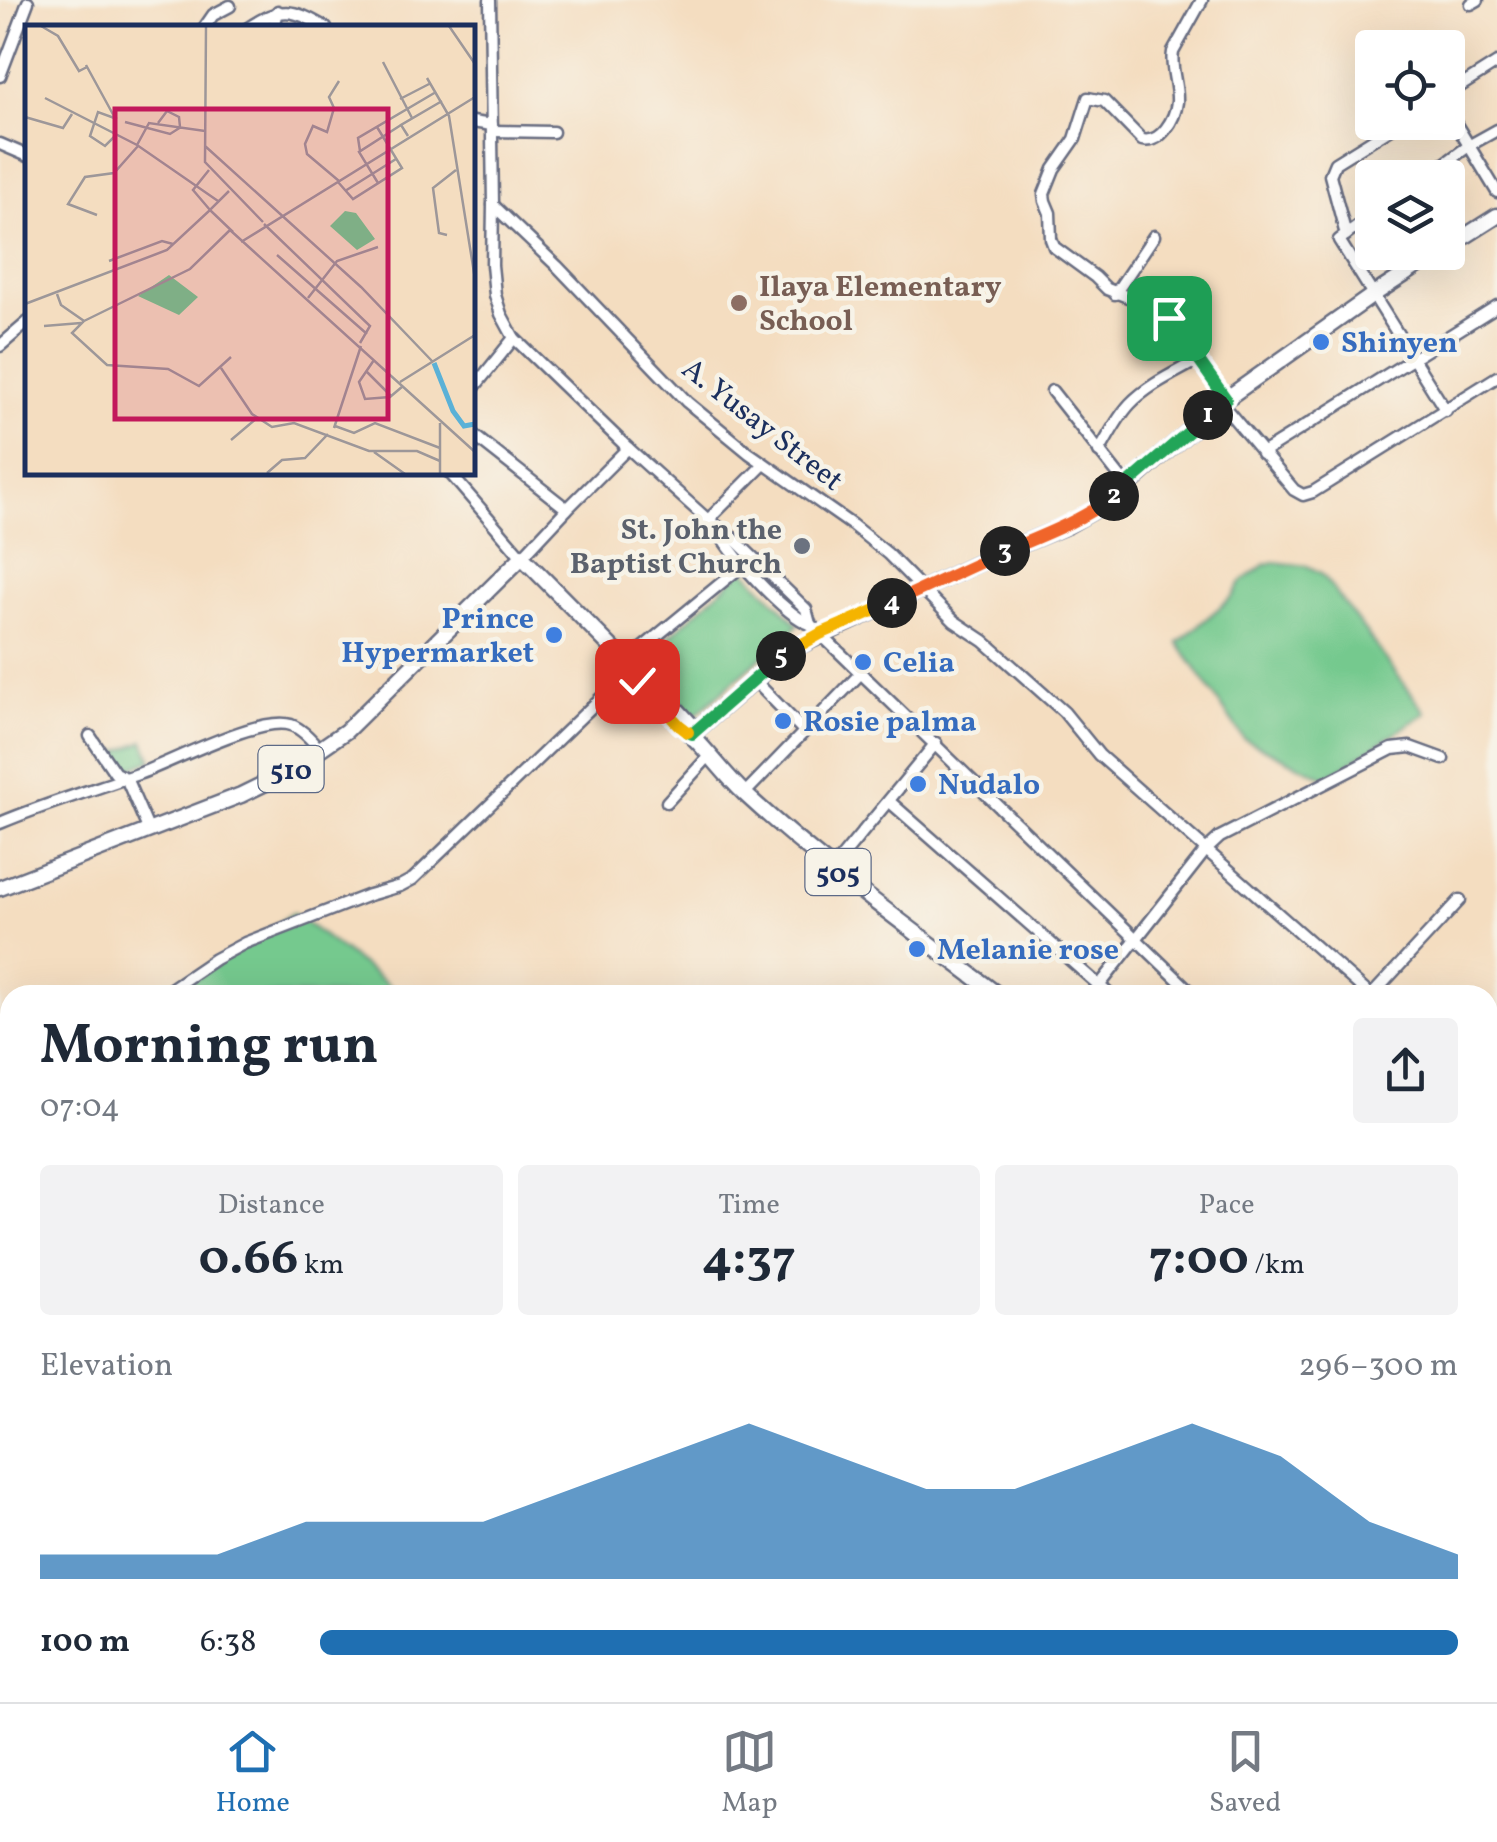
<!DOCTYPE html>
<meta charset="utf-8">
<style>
:root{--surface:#fff;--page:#f2f2f3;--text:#1f2937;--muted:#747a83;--line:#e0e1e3;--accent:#1f6fb2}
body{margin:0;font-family:Vollkorn,serif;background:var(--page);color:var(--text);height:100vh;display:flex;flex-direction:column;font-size:38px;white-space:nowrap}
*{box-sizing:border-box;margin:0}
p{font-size:32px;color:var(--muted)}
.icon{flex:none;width:55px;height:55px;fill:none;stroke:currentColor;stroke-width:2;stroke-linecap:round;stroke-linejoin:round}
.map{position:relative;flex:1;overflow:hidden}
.details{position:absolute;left:0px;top:985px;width:1498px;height:718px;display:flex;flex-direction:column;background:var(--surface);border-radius:30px 30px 0 0;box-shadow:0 10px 40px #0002}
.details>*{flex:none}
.tools{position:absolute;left:1355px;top:30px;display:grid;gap:20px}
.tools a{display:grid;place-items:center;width:110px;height:110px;border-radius:10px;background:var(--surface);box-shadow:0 10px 40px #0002;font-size:50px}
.pin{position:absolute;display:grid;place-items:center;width:85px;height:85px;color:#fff;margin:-42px;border-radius:20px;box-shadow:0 5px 15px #0006}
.km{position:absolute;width:50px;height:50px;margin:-25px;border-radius:50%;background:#222;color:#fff;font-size:28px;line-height:50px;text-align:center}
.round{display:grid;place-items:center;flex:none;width:105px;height:105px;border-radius:10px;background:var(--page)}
.head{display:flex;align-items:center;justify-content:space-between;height:170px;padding:0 40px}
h1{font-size:55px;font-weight:700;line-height:75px}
.stats{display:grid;grid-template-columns:repeat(3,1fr);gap:15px;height:170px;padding:10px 40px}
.stats div{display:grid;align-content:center;border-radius:10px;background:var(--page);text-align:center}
.stats b{font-size:50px;font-weight:700}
.stats small{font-size:28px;font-weight:400}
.stats p{font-size:28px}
.chart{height:280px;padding:20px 40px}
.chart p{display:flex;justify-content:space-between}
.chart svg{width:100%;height:180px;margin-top:10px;fill:var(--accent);opacity:.7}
ul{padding:0 40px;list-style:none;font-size:32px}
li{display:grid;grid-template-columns:160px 120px 1fr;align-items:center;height:75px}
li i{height:25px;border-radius:12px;background:var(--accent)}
.tabs{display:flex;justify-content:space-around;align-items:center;height:140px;border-top:2px solid var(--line);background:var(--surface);font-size:28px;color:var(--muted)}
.tabs a{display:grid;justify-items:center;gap:5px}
.tabs .active{color:var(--accent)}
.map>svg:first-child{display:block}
</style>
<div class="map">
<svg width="1497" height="1702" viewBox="0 0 1497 1702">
<rect width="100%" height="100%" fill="#f7f3e8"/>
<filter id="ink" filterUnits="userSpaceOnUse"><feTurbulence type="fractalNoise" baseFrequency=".01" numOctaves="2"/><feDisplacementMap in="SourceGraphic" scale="20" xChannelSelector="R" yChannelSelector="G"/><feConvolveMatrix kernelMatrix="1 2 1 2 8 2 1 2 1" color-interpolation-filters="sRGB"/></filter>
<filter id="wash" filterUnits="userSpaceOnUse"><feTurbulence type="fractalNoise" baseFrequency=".0048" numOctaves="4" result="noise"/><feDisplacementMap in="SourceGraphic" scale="40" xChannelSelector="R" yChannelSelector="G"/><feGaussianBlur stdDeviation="2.25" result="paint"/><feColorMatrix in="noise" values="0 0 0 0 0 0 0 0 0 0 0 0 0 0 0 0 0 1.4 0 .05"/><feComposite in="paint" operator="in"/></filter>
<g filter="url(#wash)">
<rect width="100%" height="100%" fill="#f4ddc0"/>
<!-- green -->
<g fill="#74c98e" stroke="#487c76" stroke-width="2.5">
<polygon points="1274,562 1307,566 1321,573 1426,713 1326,778 1244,739 1178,643 1232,597 1241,582 1264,565"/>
<polygon points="744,569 798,625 693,717 642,661"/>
<polygon points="144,741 152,760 122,772 114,754"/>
<polygon points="293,913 402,995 171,995"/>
</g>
</g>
<g filter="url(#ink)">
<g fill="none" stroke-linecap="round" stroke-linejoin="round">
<defs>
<g id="minor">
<polyline points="490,0 493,205 492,265 495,295 501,314 514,338 628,448 708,520 729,534 806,609 810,624"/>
<path d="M 1202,0 L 1173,52 C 1170,68 1178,85 1177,102 C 1175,119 1161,144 1142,140 L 1104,101 L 1088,98 L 1075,139 L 1054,169 L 1044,194 L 1045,201 L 1050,213 L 1051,239 L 1054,247 L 1095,277 L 1107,289 L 1154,307 L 1169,318 L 1226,399"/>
<polyline points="1471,4 1478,0"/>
<polyline points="204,28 213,15 230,6"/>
<path d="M 248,28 C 281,6 292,8 326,28"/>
<polyline points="274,28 278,11"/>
<polyline points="0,76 28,2"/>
<polyline points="1448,94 1497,63"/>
<polyline points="1448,111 1497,192"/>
<polyline points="472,122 492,125"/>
<polyline points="493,131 553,132"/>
<polyline points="0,144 28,156"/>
<polyline points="1425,178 1470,145 1497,130"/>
<polyline points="493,205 557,266 687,402 749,453 852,525 888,554 954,621 984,641 1064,712 1099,755 1370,995"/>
<polyline points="1372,216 1339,240 1446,411"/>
<polyline points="1346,235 1330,175 1335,163 1401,122"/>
<polyline points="1115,294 1154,236"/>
<polyline points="0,346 28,322"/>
<polyline points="472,390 514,338"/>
<polyline points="1052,391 1127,486"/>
<polyline points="1221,403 1294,490 1303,495 1313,492 1497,377"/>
<polyline points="472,434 567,509"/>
<path d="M 1099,452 C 1109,435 1117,418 1130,404 C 1148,385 1175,373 1198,360"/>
<polyline points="1262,453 1497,306"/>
<polyline points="449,472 522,557 567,509 628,448"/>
<polyline points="708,520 764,464"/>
<path d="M 716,526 C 725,550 786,616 810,624 C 937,748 1066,871 1194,995"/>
<polyline points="625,662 748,561"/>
<polyline points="754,680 804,731"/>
<polyline points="90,736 115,773 126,778 149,831"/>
<polyline points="745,793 860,674"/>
<polyline points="667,802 709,756"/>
<polyline points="890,802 1110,995"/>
<path d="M 0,823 C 45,804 92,790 138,774 C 170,763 260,715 291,725 C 302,729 313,741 320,750"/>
<polyline points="833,868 936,743"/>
<polyline points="162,995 215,959 245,943 369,895 400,886 413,879 632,668"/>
<polyline points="1092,995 1206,850 1220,837 1392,749 1410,747 1443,759"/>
<polyline points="1372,995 1460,900"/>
<polyline points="0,1085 10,1080"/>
<polyline points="1488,1107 1497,1116"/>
<polyline points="0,1413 10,1413"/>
<polyline points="1488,1546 1497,1556"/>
<polyline points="1488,1587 1497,1585"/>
<polyline points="767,1692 779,1702"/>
<polyline points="953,1702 960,1692"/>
<polyline points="1218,1702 1222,1692"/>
</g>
<g id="major">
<polyline points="1448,247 1497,216"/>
<path d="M 632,669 C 644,697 673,715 693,737 C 711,755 726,776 745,794 C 824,867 913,930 998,995"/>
<polyline points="692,734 788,651 998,554 1068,525 1098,508 1127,486 1226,399 1373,295 1439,252"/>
<polyline points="0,888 241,795 282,775 346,731 522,557 632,668 645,675 695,729"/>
<polyline points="1488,1430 1497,1440"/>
</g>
</defs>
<!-- minor casing -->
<use href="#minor" stroke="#676c80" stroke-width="15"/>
<!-- major casing -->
<use href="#major" stroke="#676c80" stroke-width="19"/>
<!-- minor -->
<use href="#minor" stroke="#fff" stroke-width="10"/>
<!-- major -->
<use href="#major" stroke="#fff" stroke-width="14"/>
</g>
</g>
<g fill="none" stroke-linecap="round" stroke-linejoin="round" filter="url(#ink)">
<defs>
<polyline id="split-1" points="1169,318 1226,399 1208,415"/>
<polyline id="split-2" points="1114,496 1208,415"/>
<path id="split-3" d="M 1005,551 C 1043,535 1081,521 1114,496"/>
<polyline id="split-4" points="892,603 1005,551"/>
<polyline id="split-5" points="781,656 820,634 892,603"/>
<polyline id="split-6" points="688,732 692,734 781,656"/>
<polyline id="split-7" points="637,681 679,725 688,732"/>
</defs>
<!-- split-1 casing -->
<use href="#split-1" stroke="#fff" stroke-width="20"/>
<!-- split-2 casing -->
<use href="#split-2" stroke="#fff" stroke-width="20"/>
<!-- split-3 casing -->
<use href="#split-3" stroke="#fff" stroke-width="20"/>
<!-- split-4 casing -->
<use href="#split-4" stroke="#fff" stroke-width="20"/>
<!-- split-5 casing -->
<use href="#split-5" stroke="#fff" stroke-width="20"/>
<!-- split-6 casing -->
<use href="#split-6" stroke="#fff" stroke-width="20"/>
<!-- split-7 casing -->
<use href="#split-7" stroke="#fff" stroke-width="20"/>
<!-- split-1 -->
<use href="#split-1" stroke="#22a559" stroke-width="12"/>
<!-- split-2 -->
<use href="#split-2" stroke="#22a559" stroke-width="12"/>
<!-- split-3 -->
<use href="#split-3" stroke="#f0652b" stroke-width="12"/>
<!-- split-4 -->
<use href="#split-4" stroke="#f0652b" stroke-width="12"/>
<!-- split-5 -->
<use href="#split-5" stroke="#f5b400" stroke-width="12"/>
<!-- split-6 -->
<use href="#split-6" stroke="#22a559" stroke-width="12"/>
<!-- split-7 -->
<use href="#split-7" stroke="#f5b400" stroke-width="12"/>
</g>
<!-- markers -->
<circle fill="#8d6e63" stroke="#f7f3e8" stroke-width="4" cx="739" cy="303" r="10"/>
<g fill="#3f7fe0" stroke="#f7f3e8" stroke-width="4">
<circle cx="1321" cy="342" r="10"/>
<circle cx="554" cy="635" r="10"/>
<circle cx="863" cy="662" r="10"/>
<circle cx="783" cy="721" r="10"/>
<circle cx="918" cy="784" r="10"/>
<circle cx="917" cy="949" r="10"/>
</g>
<circle fill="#6b7280" stroke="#f7f3e8" stroke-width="4" cx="802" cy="546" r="10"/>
<g text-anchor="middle" stroke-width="9" stroke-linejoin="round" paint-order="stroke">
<!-- shield labels -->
<g fill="#f7f3e8" stroke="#5d6a87" stroke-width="2.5">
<rect x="258.5" y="746" width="65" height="46" rx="8"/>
<rect x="805.5" y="849" width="65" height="46" rx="8"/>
</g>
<g font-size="28" font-weight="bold" fill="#1b2f5e">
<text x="291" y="779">510</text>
<text x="838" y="882">505</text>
</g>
<!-- education labels -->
<g font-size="30" font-weight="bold" fill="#785e54" stroke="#f7f3e8" text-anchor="start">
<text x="759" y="296">Ilaya Elementary<tspan x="759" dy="34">School</tspan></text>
</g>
<!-- shop labels -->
<g font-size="30" font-weight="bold" fill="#366cbe" stroke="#f7f3e8" text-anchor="start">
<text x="1341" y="352">Shinyen</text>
<text x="534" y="628" text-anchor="end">Prince<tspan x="534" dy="34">Hypermarket</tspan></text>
<text x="883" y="672">Celia</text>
<text x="803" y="731">Rosie palma</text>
<text x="938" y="794">Nudalo</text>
<text x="937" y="959">Melanie rose</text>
</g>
<!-- street labels -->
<g font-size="30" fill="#1b2f5e" stroke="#f7f3e8">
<text transform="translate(763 424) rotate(38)" y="10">A. Yusay Street</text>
</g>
<!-- worship labels -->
<g font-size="30" font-weight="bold" fill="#5b616d" stroke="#f7f3e8" text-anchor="end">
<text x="782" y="539">St. John the<tspan x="782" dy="34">Baptist Church</tspan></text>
</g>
</g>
<!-- overview -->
<g transform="translate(25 25)">
<rect width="450" height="450" fill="#f4ddc0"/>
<path d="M 320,186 L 331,188 L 350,214 L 332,225 L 305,201 ZM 144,250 L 173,272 L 154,290 L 113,271 Z" fill="#74c98e"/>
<path fill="none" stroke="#5ab1d7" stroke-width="5" d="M 409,338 L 428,386 L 439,401 L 450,399"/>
<path fill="none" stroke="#9d9799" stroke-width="2.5" d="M 16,1 L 33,11 L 54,46 L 62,42M 181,1 L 180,137 L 238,197M 424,1 L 450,39M 358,37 L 387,93M 61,40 L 90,93M 402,53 L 424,91 L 450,254M 20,73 L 112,120 L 193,176M 375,74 L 406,58M 0,92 L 38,103 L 47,89M 100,97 L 145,109 L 156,102M 133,98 L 142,86 L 154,92 L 155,102M 91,110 L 80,121 L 65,111 L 73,87 L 92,94M 383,111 L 376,100 L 417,76M 112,120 L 124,98 L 180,106M 180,121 L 336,262 L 407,336M 335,126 L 333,113 L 411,67M 184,145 L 168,165 L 185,185 L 204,166M 314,156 L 282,129 L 280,119 L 288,101 L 302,107 L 309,83 L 304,72 L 314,56M 313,157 L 328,174 L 377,143 L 352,102M 353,158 L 334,127 L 376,100M 320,166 L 371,134M 72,190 L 43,179 L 60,152 L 89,148 L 113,121M 239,199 L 345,301 L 335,318M 205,205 L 450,427M 422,210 L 414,208 L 408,163 L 431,145M 216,217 L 450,72M 252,230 L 342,309M 84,236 L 137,216 L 148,219M 32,269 L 36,280 L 59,296 L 47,308 L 82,340 L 143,344 L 174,361 L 206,332M 283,273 L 312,236 L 353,222M 0,279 L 142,225 L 185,185 L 208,207M 59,296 L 165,244 L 205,205M 19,301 L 56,298M 349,335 L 334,357 L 340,374 L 365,372 L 378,361M 196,343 L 227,389 L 247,402 L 269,398 L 344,426 L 392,426 L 415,436M 341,346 L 366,371M 375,357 L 450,310M 310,401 L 329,408 L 350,398 L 415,423M 309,403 L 336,321M 206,415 L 232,393M 349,427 L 380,449M 242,448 L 257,435 L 280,433 L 303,409M 415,449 L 415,398"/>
<path fill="#c2185b" fill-opacity="0.15" stroke="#c2185b" stroke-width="5" d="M 90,84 L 363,84 L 363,394 L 90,394 Z"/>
<rect width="450" height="450" fill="none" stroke="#1b2f5e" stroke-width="5"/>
</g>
</svg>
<div class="tools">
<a><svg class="icon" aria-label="locate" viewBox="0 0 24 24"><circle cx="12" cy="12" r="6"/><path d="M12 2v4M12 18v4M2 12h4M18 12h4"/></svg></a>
<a><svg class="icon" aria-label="layers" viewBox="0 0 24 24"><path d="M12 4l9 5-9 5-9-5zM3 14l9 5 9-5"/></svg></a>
</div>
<div class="pin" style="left:1169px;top:318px;background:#1e9e55"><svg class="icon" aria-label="arrive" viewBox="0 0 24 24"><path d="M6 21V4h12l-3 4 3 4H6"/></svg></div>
<div class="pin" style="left:637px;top:681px;background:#d93025"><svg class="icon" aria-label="check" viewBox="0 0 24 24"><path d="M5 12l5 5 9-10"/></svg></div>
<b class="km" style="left:1208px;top:415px">1</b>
<b class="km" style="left:1114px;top:496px">2</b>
<b class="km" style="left:1005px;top:551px">3</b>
<b class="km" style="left:892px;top:603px">4</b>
<b class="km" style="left:781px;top:656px">5</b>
<section class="details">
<div class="head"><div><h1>Morning run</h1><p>07:04</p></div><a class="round"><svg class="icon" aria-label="share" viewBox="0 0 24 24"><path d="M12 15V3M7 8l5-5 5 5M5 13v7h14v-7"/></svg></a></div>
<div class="stats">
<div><p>Distance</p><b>0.66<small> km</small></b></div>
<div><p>Time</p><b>4:37</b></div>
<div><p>Pace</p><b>7:00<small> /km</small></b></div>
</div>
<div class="chart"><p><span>Elevation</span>296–300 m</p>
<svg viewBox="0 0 160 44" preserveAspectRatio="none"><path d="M0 44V38L10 38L20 38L30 30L40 30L50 30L60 22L70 14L80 6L90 14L100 22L110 22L120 14L130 6L140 14L150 30L160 38V44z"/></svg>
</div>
<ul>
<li><b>100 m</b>6:38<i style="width:100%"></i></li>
</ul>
</section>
</div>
<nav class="tabs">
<a class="active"><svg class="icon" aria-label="home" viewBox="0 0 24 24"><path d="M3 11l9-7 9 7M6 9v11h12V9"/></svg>Home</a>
<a><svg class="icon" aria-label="map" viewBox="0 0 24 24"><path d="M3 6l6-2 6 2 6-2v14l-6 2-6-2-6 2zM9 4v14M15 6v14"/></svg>Map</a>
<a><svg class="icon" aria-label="saved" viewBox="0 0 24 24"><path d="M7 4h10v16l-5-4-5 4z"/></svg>Saved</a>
</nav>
